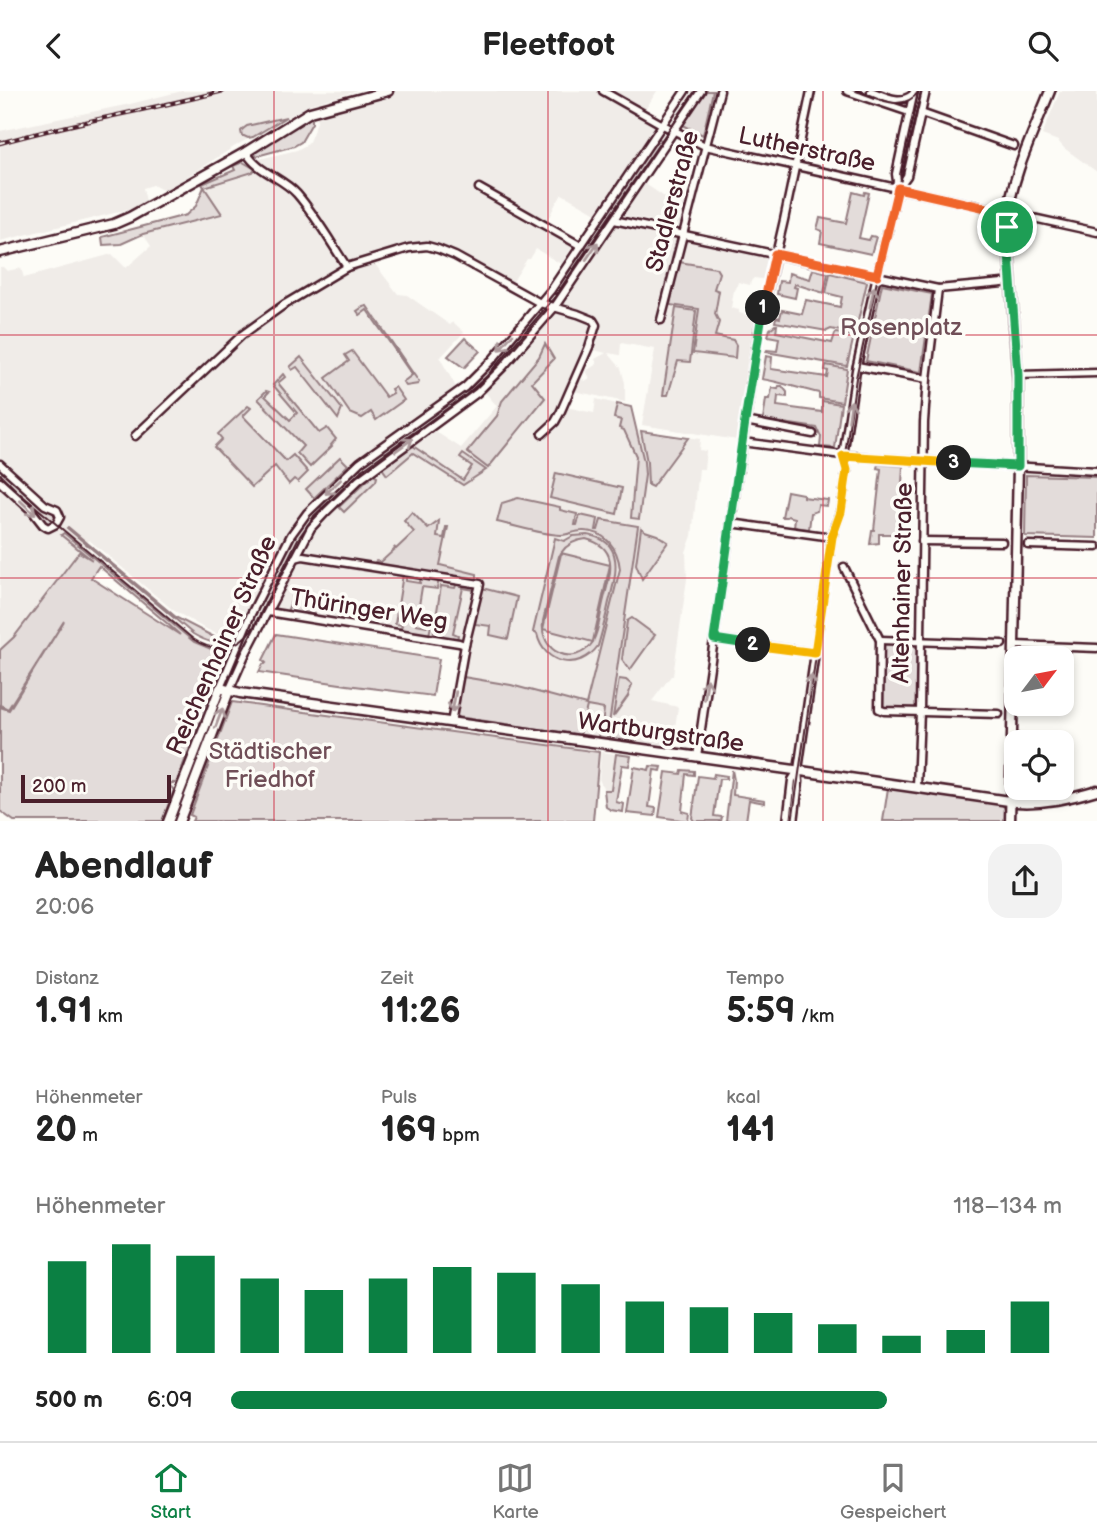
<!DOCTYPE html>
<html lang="de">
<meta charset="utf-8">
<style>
:root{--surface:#fff;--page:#f2f2f2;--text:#222;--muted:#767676;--line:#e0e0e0;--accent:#0b8043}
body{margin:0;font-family:"Balsamiq Sans",sans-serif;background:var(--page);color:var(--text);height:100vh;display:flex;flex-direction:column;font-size:26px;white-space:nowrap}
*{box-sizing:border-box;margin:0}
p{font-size:23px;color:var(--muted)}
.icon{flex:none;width:38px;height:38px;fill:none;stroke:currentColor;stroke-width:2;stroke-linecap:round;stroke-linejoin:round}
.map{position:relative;height:730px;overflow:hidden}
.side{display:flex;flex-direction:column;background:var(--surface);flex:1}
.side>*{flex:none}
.needle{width:46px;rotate:58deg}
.buttons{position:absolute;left:1004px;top:555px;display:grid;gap:14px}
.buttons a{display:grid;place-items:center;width:70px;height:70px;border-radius:14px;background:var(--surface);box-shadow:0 4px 10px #0003;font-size:35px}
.scale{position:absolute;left:21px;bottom:18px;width:150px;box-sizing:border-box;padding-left:7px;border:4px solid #4a1f2b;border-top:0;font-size:19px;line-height:24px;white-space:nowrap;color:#4a1f2b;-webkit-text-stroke:5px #fdfcf7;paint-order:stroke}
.pin{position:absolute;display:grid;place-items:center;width:60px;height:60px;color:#fff;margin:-30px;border:4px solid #fff;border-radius:50%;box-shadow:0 2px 7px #0007}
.km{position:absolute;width:35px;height:35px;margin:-18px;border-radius:50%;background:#222;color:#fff;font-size:19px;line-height:35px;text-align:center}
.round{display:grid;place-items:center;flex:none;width:74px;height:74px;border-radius:21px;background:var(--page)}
.headline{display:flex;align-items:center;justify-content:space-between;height:119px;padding:0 35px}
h1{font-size:38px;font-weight:700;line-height:52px}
.metrics{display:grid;grid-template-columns:repeat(3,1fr);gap:10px;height:119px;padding:7px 35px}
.metrics div{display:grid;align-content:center}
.metrics b{font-size:35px;font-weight:700}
.metrics small{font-size:19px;font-weight:400}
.metrics p{font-size:19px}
.chart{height:196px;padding:14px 35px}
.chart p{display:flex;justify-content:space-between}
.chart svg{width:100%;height:126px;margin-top:7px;stroke:var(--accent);stroke-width:6}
ul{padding:0 35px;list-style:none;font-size:23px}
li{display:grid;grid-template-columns:112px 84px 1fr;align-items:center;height:52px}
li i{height:18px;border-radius:9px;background:var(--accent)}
header{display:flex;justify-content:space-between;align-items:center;height:91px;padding:0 35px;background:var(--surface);font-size:32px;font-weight:700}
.dock{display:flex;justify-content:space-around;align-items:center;height:98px;border-top:2px solid var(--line);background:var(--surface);font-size:19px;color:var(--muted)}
.dock a{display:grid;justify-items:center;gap:4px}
.dock .on{color:var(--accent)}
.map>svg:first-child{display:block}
</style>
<header><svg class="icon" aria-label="back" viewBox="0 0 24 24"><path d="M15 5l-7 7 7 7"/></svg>Fleetfoot<svg class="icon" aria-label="search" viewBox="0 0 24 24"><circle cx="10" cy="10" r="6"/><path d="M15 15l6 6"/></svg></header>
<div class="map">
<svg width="1097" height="731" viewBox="0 0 1097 731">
<rect width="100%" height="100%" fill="#fdfcf7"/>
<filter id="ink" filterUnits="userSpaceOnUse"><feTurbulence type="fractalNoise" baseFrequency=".0143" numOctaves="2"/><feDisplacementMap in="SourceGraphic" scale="14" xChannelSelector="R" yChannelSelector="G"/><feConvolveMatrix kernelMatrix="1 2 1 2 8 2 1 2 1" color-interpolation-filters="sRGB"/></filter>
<g filter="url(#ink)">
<!-- built -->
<g fill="#f0ece8" fill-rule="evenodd">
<polygon points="182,0 358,0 311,13 237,54 164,100 153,94 143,97 146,110 135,117 0,150 0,40 130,13"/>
<path d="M 388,0 L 657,0 L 643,22 L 663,34 L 619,96 L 612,98 L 596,122 L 562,103 L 558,110 L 557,110 L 546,132 L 577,149 L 561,173 L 536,158 L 530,168 L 527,168 L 510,195 L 438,158 L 417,152 L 371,168 L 398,203 L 407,204 L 450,234 L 453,231 L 464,241 L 440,267 L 456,296 L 442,306 L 433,339 L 461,357 L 497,315 L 483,299 L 520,259 L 616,130 L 775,163 L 769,189 L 754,187 L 751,190 L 750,194 L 738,191 L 736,198 L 734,199 L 731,217 L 739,219 L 739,222 L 761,228 L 755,269 L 749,269 L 737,349 L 642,334 L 655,258 L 621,252 L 620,264 L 608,262 L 621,277 L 625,292 L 625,311 L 574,300 L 577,292 L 584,288 L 585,290 L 590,287 L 586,280 L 597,273 L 595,268 L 606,262 L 590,258 L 571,300 L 566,316 L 594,322 L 596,308 L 617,313 L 614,327 L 621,329 L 620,336 L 624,339 L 641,340 L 700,348 L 699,359 L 706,360 L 704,378 L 699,378 L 692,445 L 686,461 L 687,488 L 673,585 L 671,585 L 652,610 L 678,616 L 672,657 L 580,644 L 586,614 L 499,591 L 494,631 L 458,626 L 457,624 L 469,556 L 457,549 L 287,521 L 251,513 L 237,542 L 232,545 L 217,543 L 202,536 L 173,519 L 89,449 L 14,546 L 0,559 L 0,176 L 3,176 L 7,180 L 21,177 L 24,187 L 112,163 L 126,177 L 151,155 L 143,143 L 222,123 L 204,96 L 253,81 L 257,75 L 251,70 L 297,59 L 308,53 L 317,31 L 316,18 ZM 718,182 L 714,199 L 719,200 L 715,223 L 716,236 L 715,245 L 693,262 L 699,218 Z"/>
<polygon points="1060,0 1097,0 1097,81 1064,57 1058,50 1042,44"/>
<polygon points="644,92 663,105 685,110 679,135 624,125 623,122"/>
<polygon points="601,661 616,663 611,699 604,699 599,688"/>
</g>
<!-- green -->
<g fill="#e3dcda" stroke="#967e82" stroke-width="2" fill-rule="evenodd">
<polygon points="706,0 713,0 703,44 683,34"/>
<polygon points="312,25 312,32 301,51 294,55 257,65 255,64 256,60"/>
<polygon points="286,26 253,46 248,47 244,45 242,45 241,40 243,38 247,35"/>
<polygon points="657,46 662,50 647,72 643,82 606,137 599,131"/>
<polygon points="243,71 255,78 253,81 204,96 222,123 143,143 121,153 103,154 102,146 186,124 196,115 204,96 202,93 235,79 233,75"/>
<polygon points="853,101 864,104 865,101 869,102 859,147 869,149 871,145 876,146 871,163 820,152 822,140 817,138 820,127 846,132"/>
<polygon points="597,134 604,139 559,206 552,201"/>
<polygon points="679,171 716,177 719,182 714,198 719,200 715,223 719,231 715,245 733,249 736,254 735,267 693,262 699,218 670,214"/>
<polygon points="813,178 828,182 824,202 795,193 794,196 797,197 795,207 777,203 779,190 788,191 789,182 810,188"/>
<polygon points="830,182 867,191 855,243 831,238 827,240 775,231 776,226 780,227 782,219 802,223 806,209 840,216 842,206 826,202"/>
<polygon points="882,193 932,203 921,281 866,270"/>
<polygon points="367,215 419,291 418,293 406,295 403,291 412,284 367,219 360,224 357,220 363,216"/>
<polygon points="676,217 696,220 690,271 678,270 668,304 663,304"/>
<polygon points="775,234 777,234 776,241 832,252 835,243 836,242 854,245 847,275 766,261 767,259 777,260 779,247 768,245 770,238"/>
<polygon points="465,247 480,260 464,277 448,265"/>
<polygon points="545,253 554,268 532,291 545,307 488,377 467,361 497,325 502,310 539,266"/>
<polygon points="352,260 386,306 393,302 391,298 395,296 404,309 376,329 371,321 362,327 350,322 326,287 349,270 345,264"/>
<path d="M 766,265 L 772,266 L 771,278 L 827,286 L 828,280 L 825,279 L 826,274 L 847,278 L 842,311 L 819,307 L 819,302 C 800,298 781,291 762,288 Z"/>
<polygon points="301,266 342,318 338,328 297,276 292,279 290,276"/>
<polygon points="492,270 500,277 473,302 387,364 382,357 471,293"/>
<polygon points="283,283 285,286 278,292 319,342 327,337 336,348 331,354 332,355 310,376 297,362 303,355 258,308 266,300 269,301 265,305 290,329 297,322 273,294"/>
<polygon points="779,295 782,295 787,301 787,306 778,305 777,315 822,321 822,310 841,313 835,357 820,356 821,346 817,337 763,329 766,308 770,308 772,297 778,298"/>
<polygon points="617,313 631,316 644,371 645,384 639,428 631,427 636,365 624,339 619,337 621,329 614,327"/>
<polygon points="248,315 251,317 243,325 286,370 293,364 308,381 298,391 294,388 289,393 275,375 252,396 214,356 222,348 218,343"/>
<polygon points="641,340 688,347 652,396 648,394 647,371"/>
<polygon points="413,355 463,389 472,375 460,367 463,363 486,379 463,394 413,362 387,384 382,377"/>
<polygon points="340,366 348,374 314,407 306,398"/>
<polygon points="878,373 903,375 899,448 893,447 893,443 879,443 879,452 870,453 872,439 874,439 881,378 877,377"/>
<polygon points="358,375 364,382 324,419 318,413"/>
<polygon points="4,380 55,422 57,427 53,433 46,433 38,423 0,389 1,387 0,384"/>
<polygon points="556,382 622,397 617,423 550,407"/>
<polygon points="373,384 377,386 376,390 344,421 339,416"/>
<polygon points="1026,384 1097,386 1097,447 1025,445"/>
<polygon points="787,400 803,403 803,406 828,409 827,415 818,414 817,420 811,422 809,438 794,436 795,427 788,425 787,426 782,426"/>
<path d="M 518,407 L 560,416 L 560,419 L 577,423 L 575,434 L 577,434 L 580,424 L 598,428 L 596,439 L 598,439 L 601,429 L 638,435 L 607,647 L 598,646 L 600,635 L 602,635 L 604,618 L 587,615 L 580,644 L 458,626 L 457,624 L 463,586 L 511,594 L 586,614 L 620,478 C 618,457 605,439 582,440 C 575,440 568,444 561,444 C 540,443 517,435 497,431 L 502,412 Z"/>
<polygon points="412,421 428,438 439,430 437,446 444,447 446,436 448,436 440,474 477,483 477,489 422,480 420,481 373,473 376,470 381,471 395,458 394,456 396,458 414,441 404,430"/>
<path d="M 68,436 L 177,527 L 214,546 L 226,548 L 229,550 C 215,554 205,550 193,543 L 67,437 Z"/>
<polygon points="641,437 645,440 657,444 668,451 642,488 636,473"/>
<path d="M 64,442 L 194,551 L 211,558 L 230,557 L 229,562 L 224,559 L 222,562 L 216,559 L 210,570 L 222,576 L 176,692 L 171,692 L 170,695 L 174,699 L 162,730 L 14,730 L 0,720 L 0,616 L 9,619 L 64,530 L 8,618 L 0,614 L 0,559 L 14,546 L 79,461 L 92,469 L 61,444 ZM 99,475 L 169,534 L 180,544 L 91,487 Z"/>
<path d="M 587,444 C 626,449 616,485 609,511 C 606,526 602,541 598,555 C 579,581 544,574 537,543 L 533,541 L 555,447 L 564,450 L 573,445 ZM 586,448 C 622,457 609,486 603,512 C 600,525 599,539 593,550 L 610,474 L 561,462 C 567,453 575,449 586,448 ZM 561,463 L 543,538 L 593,551 C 574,578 539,561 543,530 L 559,465 Z"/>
<polygon points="403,483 406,484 406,490 420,492 421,485 439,488 437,498 422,496 416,533 427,535 430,521 434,521 429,544 394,539 395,537 401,537 402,534 395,533"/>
<polygon points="457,492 475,494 475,499 463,497 453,542 458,544 457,549 433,545 441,495 455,497"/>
<polygon points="482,497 517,506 508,548 490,544 491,535 475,533"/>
<polygon points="295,499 307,501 304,521 315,523 315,526 287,521"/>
<polygon points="632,527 655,544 630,579 622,568 627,530"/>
<polygon points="276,543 439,568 433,605 347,594 259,581 263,573 265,573 266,572 263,569"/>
<polygon points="883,553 918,553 917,619 886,618 883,617"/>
<polygon points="619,588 626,589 632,594 628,605 613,626"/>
<polygon points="232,611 599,661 593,730 192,730 194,726 190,724"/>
<polygon points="623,632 636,651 610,648 613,633"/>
<polygon points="616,663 631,665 629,675 622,674 616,711 624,713 623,721 611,719 606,716 604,699 611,699"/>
<polygon points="650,675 662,676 661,680 654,679 649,716 656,717 655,725 627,722 634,676 649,679"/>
<polygon points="682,679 694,680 694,684 686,683 682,720 689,722 688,730 659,726 666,681 681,683"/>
<polygon points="732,679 734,689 733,704 765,709 765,712 749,709 746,730 726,730"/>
<polygon points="714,683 727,685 726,688 719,688 714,725 722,726 721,730 694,730 692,727 698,685 713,687"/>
<polygon points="888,697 1002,713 1005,718 1005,730 883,730"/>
</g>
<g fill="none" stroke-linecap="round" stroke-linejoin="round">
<defs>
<g id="minor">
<polyline points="603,0 663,34 705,55 1097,141"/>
<polyline points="847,0 909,21"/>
<path d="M 871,0 C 885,5 899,14 912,4"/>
<polyline points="921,22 1014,55"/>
<path d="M 246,61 C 258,82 282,86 297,103 C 316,125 331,152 347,176"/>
<polyline points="479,97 581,155"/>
<polyline points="898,97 896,83 914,0"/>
<polyline points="614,129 938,198 1003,192"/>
<polyline points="661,229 720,0"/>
<polyline points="857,275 927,288"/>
<polyline points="1018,284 1097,282"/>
<polyline points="745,330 813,343"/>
<polyline points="135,345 242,244 285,213 347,176 409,157 427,155 438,158 455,165 540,212 578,223 593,229 596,234 589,256 560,322 555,331 542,343"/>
<polyline points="742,351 842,364 875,367 1097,380"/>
<polyline points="0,373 45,414 57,419 60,426 56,433 48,437 43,434 32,420 0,391"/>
<polyline points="731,432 832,446"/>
<polyline points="922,450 1002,451"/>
<polyline points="1028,454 1097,456"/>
<polyline points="295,467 303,465 480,493 465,554 451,632"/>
<polyline points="844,476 880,549 879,618 884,620 999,623"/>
<polyline points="268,521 459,552 465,554"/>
<polyline points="714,548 815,562"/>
<polyline points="880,549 1002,553"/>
<polyline points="1014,554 1097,557"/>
<polyline points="220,597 251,523 291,444 307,422 360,371 465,296 493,268 551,199 685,0"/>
<polyline points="229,600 245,564 311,437 326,421 359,389 477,302 503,276 554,217 701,0"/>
<polyline points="697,666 759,237 784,129 811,0"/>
<polyline points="917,696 920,621 924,331 927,288 938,198"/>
<polyline points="787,731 792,689 797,681"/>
<polyline points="794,731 799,691 798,679 827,479 832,446 841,421 847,379 843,365 856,279 877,184 898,97 907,85 926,0"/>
</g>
<g id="major">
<polyline points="0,161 114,133 130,126 246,61 310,21 388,0"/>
<path d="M 168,731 L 220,597 L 240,602 L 787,678 L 1016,711 C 1044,713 1070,707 1097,699"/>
<polyline points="179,731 229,600"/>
<path d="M 1010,731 L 1018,375 L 1018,292 L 1007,131 C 1010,89 1034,40 1050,0"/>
</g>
</defs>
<!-- minor casing -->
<use href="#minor" stroke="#4a1f2b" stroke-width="11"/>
<!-- major casing -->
<use href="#major" stroke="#4a1f2b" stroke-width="13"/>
<!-- minor -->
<use href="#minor" stroke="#fdfcf7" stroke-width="6"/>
<!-- major -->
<use href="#major" stroke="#fdfcf7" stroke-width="8"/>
<!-- tram -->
<g stroke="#4a1f2b" stroke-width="2">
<path d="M 856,0 C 877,7 903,23 919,0"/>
<path d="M 0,383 L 18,401 L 193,548 C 215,563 239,558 254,535 L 298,448 L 314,425 L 363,378 L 466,304 L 487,285 L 554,207 L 695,0"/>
<polyline points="792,731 856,287 878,185 899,97 921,0"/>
</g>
<defs>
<path id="rail" d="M 0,52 C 74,31 149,19 223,0"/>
</defs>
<!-- rail casing -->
<use href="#rail" stroke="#4a1f2b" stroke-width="4.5"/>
<!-- rail -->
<use href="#rail" stroke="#fdfcf7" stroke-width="2" stroke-dasharray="5" stroke-linecap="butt"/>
</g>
<!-- one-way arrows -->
<defs><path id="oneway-shaft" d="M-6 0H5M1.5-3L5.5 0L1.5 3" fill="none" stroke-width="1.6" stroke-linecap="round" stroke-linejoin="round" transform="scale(1.75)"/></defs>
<g stroke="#ac999b">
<use href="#oneway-shaft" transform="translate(592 160) rotate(-56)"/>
<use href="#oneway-shaft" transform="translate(872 206) rotate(-78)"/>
<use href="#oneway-shaft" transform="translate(506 251) rotate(131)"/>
<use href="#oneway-shaft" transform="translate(850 320) rotate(-82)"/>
<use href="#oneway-shaft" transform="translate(404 354) rotate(-36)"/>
<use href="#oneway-shaft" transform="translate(333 396) rotate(137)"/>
<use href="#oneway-shaft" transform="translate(28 417) rotate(43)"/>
<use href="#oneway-shaft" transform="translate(810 594) rotate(-82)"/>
<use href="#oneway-shaft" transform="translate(706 598) rotate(-82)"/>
<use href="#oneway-shaft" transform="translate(454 611) rotate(100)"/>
<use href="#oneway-shaft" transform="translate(219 627) rotate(-69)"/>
</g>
</g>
<g fill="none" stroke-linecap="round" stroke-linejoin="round" filter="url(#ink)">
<defs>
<polyline id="split-1" points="763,217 775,163 877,184 898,97 1008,122 1007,136"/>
<polyline id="split-2" points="753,554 714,548 745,330 763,217"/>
<polyline id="split-3" points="753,554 815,562 832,446 841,421 847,379 843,365 954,372"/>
<polyline id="split-4" points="954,372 1018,375 1018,284 1007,136"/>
</defs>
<!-- split-1 casing -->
<use href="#split-1" stroke="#fff" stroke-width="14"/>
<!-- split-2 casing -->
<use href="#split-2" stroke="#fff" stroke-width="14"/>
<!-- split-3 casing -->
<use href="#split-3" stroke="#fff" stroke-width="14"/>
<!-- split-4 casing -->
<use href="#split-4" stroke="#fff" stroke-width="14"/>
<!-- split-1 -->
<use href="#split-1" stroke="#f0652b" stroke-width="9"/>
<!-- split-2 -->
<use href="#split-2" stroke="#22a559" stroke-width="9"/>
<!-- split-3 -->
<use href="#split-3" stroke="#f5b400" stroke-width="9"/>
<!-- split-4 -->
<use href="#split-4" stroke="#22a559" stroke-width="9"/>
</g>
<!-- grid -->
<path fill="none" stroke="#d1495b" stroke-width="2" stroke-opacity="0.55" d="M 274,0 L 274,731M 548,0 L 548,731M 823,0 L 823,731M 0,244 L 1097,244M 0,487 L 1097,487"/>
<g text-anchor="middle" stroke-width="7" stroke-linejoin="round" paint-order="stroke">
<!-- street labels -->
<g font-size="24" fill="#4a1f2b" stroke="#fdfcf7">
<text transform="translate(807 58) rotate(12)" y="8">Lutherstraße</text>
<text transform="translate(672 110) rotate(-75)" y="8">Stadlerstraße</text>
<text transform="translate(902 492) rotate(-89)" y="8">Altenhainer Straße</text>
<text transform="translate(369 518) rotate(9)" y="8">Thüringer Weg</text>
<text transform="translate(221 554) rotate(-66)" y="8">Reichenhainer Straße</text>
<text transform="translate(661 641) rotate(8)" y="8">Wartburgstraße</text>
</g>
<!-- park labels -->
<g font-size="24" fill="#704e57" stroke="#fdfcf7">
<text x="901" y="244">Rosenplatz</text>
<text x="270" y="668">Städtischer<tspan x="270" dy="28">Friedhof</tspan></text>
</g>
</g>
</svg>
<div class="buttons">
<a><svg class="needle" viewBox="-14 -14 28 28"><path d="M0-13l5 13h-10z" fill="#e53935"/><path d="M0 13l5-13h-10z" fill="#767676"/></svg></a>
<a><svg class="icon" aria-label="locate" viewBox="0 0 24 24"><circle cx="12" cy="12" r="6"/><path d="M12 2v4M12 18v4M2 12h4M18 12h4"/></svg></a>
</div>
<div class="scale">200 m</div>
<div class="pin" style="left:1007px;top:136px;background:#1e9e55"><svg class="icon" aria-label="arrive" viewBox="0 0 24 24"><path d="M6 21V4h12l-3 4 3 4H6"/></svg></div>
<b class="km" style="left:763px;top:217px">1</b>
<b class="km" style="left:753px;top:554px">2</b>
<b class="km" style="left:954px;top:372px">3</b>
</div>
<section class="side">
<div class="headline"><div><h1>Abendlauf</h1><p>20:06</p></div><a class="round"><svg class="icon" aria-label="share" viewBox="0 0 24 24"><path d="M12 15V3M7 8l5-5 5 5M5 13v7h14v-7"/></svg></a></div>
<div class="metrics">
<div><p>Distanz</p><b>1.91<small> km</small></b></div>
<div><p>Zeit</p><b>11:26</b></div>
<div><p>Tempo</p><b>5:59<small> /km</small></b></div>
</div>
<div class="metrics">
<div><p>Höhenmeter</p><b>20<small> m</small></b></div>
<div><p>Puls</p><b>169<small> bpm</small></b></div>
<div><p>kcal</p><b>141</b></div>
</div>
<div class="chart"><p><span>Höhenmeter</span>118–134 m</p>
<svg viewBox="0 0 160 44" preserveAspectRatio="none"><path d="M5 44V12M15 44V6M25 44V10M35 44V18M45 44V22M55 44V18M65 44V14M75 44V16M85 44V20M95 44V26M105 44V28M115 44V30M125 44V34M135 44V38M145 44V36M155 44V26"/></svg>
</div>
<ul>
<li><b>500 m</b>6:09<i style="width:79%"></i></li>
</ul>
</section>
<nav class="dock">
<a class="on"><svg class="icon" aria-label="home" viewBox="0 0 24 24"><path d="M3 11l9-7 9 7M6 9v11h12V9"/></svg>Start</a>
<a><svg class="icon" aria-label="map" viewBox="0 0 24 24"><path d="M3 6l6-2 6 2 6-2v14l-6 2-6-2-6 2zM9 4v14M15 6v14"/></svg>Karte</a>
<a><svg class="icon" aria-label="saved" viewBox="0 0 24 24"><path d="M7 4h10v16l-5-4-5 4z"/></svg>Gespeichert</a>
</nav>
